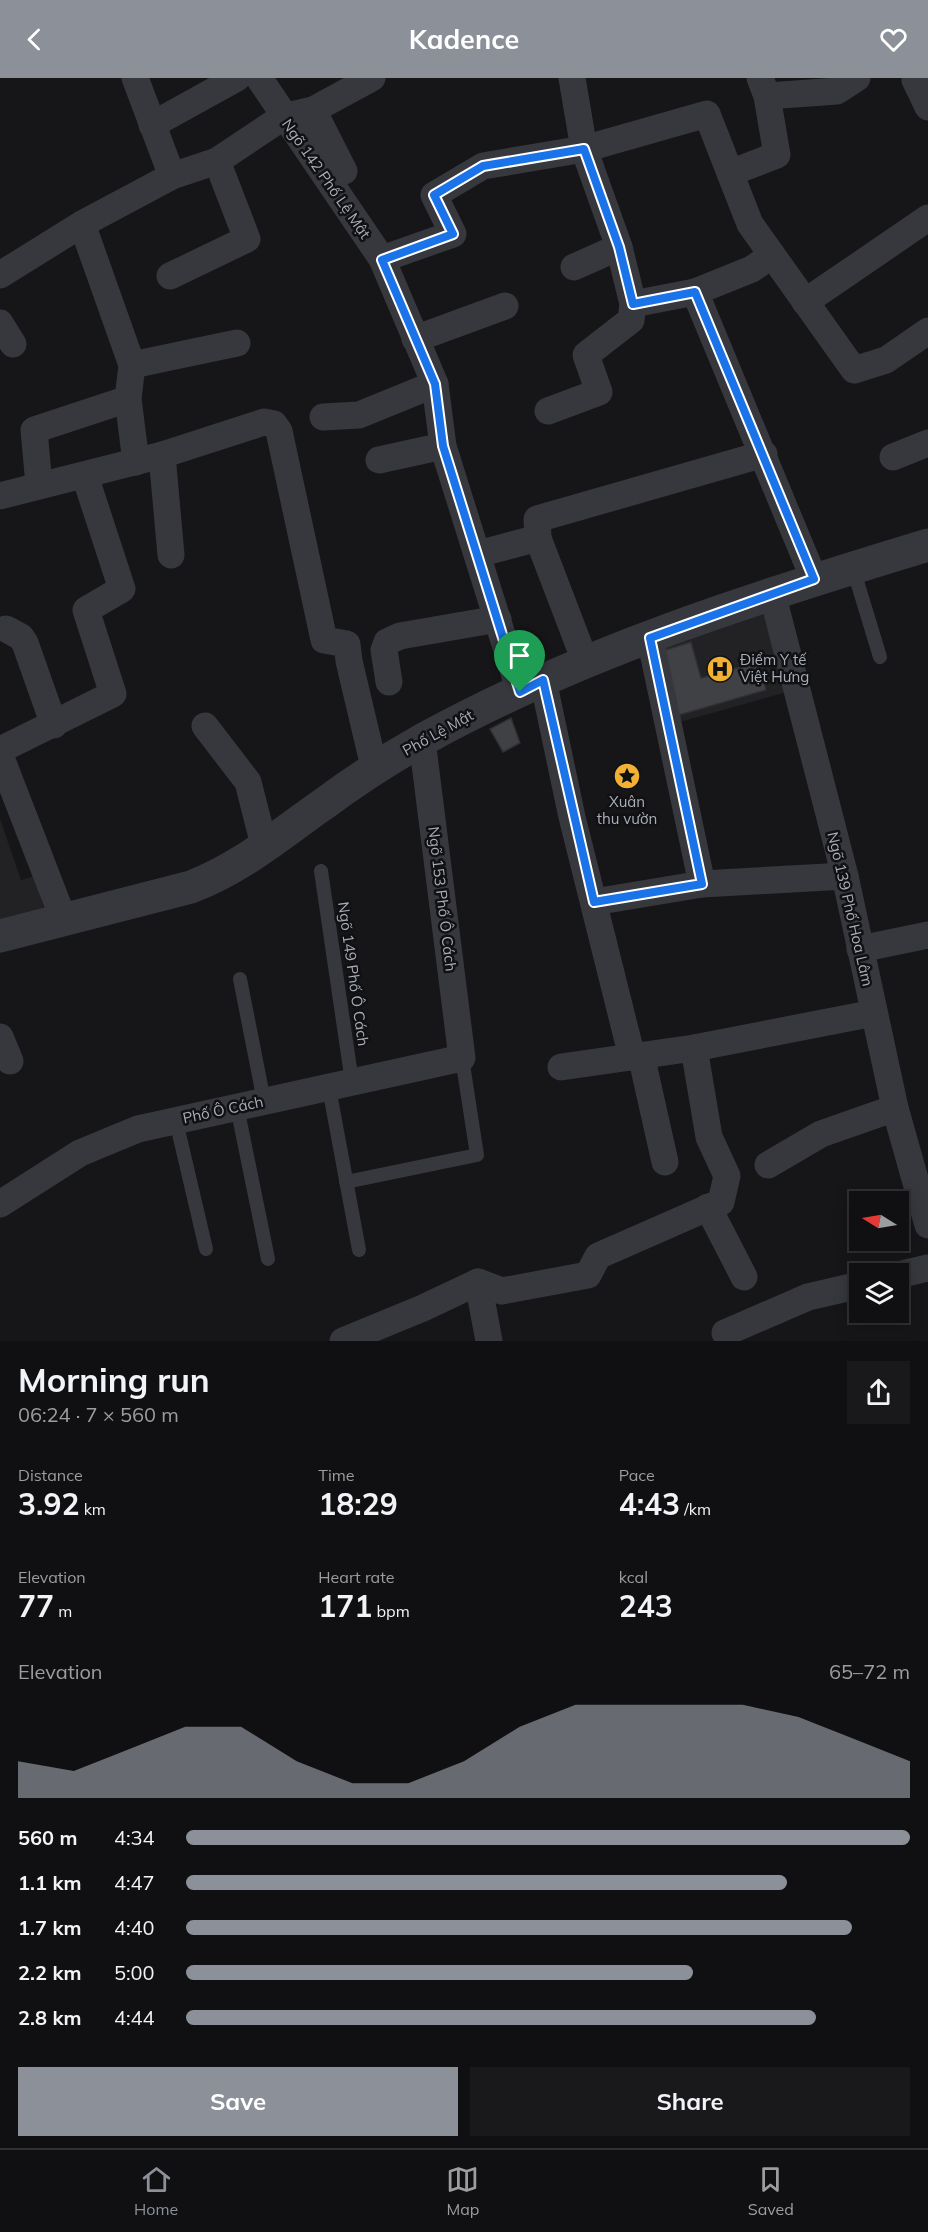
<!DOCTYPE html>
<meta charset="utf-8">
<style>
:root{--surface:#101012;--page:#19191b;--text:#f1f3f6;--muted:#9c9d9f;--line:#303032;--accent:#8c9099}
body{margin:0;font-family:Mulish,sans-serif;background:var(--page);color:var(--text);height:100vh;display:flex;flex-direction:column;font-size:22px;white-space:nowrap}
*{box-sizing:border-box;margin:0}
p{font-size:20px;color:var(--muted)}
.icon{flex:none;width:33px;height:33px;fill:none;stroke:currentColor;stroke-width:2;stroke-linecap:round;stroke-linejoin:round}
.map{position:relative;height:1263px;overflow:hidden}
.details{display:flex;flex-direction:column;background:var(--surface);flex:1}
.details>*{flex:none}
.needle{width:39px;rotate:281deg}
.controls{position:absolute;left:849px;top:1113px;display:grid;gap:12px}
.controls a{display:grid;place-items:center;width:60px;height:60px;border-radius:0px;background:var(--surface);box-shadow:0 3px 15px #0003,0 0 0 2px var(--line);font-size:30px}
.pin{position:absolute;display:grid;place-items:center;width:51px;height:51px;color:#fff;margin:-62px -26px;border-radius:50% 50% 50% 0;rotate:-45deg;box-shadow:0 0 6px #0007}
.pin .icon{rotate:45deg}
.round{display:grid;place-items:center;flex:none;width:63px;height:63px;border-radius:0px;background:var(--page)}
.head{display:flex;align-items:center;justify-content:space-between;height:102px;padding:0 18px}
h1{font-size:33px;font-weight:700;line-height:45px}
.metrics{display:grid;grid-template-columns:repeat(3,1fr);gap:9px;height:102px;padding:6px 18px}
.metrics div{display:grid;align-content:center}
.metrics b{font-size:30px;font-weight:700}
.metrics small{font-size:16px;font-weight:400}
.metrics p{font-size:16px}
.chart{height:168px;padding:12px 18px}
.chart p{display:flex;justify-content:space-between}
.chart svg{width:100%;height:108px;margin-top:6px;fill:var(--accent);opacity:.7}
.button{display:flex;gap:12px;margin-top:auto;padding:12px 18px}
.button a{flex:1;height:69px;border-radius:0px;background:var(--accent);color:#fff;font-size:24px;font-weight:700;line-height:69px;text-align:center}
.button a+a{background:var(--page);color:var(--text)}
ul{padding:0 18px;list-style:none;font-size:20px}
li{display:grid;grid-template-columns:96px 72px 1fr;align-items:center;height:45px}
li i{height:15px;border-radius:8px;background:var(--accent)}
header{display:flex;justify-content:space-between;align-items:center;height:78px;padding:0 18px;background:var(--accent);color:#fff;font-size:27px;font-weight:700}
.tabs{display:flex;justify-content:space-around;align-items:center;height:84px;border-top:2px solid var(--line);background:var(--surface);font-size:16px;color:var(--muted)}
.tabs a{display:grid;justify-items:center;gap:3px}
.tabs .on{color:var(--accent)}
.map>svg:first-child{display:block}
</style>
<header><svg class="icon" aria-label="back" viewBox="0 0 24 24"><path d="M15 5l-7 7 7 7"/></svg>Kadence<svg class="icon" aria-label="heart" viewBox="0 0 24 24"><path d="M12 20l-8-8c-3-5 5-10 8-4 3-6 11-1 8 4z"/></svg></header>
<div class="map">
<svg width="928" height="1263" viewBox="0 0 928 1263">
<rect width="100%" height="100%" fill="#161618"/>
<!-- built -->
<g fill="#222225">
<polygon points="762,532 787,614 673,646 655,569"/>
<polygon points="0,741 21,802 34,798 44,831 0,845"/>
</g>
<!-- building -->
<g fill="#404145" stroke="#303034" stroke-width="1.5">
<polygon points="691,564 701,600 759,584 766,612 679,637 662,573"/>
<polygon points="511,640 520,665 503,674 490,651"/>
</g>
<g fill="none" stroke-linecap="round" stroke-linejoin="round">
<!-- service -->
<g stroke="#37383d" stroke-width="14">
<polyline points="853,490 880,579"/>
<polyline points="321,793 352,1004"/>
<polyline points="240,901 264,1023"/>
<polyline points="329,1010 359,1172"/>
<polyline points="237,1029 268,1181"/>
<polyline points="176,1043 206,1171"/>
<polyline points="346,1104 477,1077 462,980"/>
</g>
<!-- minor -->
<g stroke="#37383d" stroke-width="27">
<polyline points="135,0 172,98"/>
<polyline points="259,0 382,181 435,306 443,368 520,614"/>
<polyline points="572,0 584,71 619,169 633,226 695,214 814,501"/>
<polyline points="921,0 915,2 928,29"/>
<polyline points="767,18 837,13 857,0"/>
<polyline points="313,32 344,93"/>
<polyline points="152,47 237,0"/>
<polyline points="730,95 777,77 767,18 760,0"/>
<polyline points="82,146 132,287 128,321 136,384"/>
<polyline points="382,181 453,156 434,117 483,88 584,71 707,36 750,146 854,292 886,282 928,253"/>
<polyline points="574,189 619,169"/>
<polyline points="0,197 82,146 172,98 217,83 283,39 313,32 372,0"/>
<polyline points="170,198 247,161 217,83"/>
<polyline points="695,214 752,191 772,177"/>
<polyline points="805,224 928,140"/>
<polyline points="0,245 13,266"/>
<polyline points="415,261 505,228"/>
<polyline points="132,287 237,265"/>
<polyline points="548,333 599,314 586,277 631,242 633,226"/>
<polyline points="323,339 359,337 435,306"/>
<polyline points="162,377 171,477"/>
<polyline points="893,379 928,365"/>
<polyline points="379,382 443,368"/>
<polyline points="39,407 34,352 128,321"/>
<polyline points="0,418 162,377 264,344 274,346 279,353 324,562 347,566 349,583 375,693"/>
<polyline points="538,460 537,441 764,376"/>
<polyline points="478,476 538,460 585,583"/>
<polyline points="772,515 845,798 895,1030 928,1147"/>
<polyline points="6,551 21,559 25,565 54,647"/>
<polyline points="650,560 702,806"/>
<polyline points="543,602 572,739 632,979"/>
<polyline points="389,604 384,572 387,564 400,558 498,541"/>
<polyline points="205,648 248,704 265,771"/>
<polyline points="0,672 113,616 86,532 122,511 85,398"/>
<polyline points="0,677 63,840"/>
<polyline points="594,824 702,806 845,798"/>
<polyline points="860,871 928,857"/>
<polyline points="0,959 10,983"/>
<polyline points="641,977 665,1084"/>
<polyline points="561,989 694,970 874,935"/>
<polyline points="768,1087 821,1056 895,1030"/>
<polyline points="0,1126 80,1075 138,1051 462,980 422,662"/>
<polyline points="708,1129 744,1199"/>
<polyline points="898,1197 928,1190"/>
<polyline points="478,1204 489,1263"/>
<polyline points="725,1255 808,1219 860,1207"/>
<polyline points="343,1263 423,1230 478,1204 502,1213 588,1197 598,1178 721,1124 727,1098 709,1059 694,970"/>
</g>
<!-- tertiary -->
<path stroke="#37383d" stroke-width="33" d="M 0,858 L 191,809 C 244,788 279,757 325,725 C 356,702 390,680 424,661 C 582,574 756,519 928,467"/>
</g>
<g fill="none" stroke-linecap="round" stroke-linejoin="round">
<defs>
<polygon id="route" points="584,71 619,169 633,226 695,214 814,501 650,560 702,806 594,824 543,602 520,614 443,368 435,306 382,182 453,156 434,117 483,88"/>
</defs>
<!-- route casing -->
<use href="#route" stroke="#fff" stroke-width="12"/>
<!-- route -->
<use href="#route" stroke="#1a73e8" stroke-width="8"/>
</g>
<!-- icons -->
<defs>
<symbol id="hospital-disc" viewBox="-11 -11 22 22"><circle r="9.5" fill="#f2b134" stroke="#111113"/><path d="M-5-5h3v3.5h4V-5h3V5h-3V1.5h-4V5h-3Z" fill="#111"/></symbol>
<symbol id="sight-disc" viewBox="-11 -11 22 22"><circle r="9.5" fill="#f2b134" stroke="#111113"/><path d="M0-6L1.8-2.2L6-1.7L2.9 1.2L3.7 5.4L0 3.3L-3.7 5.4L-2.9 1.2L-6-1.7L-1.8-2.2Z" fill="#111"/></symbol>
</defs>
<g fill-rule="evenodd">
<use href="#hospital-disc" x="705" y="576" width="30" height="30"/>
<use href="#sight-disc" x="612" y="683" width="30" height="30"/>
</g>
<g text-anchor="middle" stroke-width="5" stroke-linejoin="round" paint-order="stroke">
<!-- street labels -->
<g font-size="15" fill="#a8adb8" stroke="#111113">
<text transform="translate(326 101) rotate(55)" y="5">Ngõ 142 Phố Lệ Mật</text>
<text transform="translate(438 655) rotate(-29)" y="5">Phố Lệ Mật</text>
<text transform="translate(442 821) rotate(83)" y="5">Ngõ 153 Phố Ô Cách</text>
<text transform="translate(850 831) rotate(77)" y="5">Ngõ 139 Phố Hoa Lâm</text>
<text transform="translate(353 896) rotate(82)" y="5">Ngõ 149 Phố Ô Cách</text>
<text transform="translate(223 1032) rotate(-12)" y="5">Phố Ô Cách</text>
</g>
<!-- poi labels -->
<g font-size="15" fill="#a8adb8" stroke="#111113" text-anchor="start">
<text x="740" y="587">Điểm Y tế<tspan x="740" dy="17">Việt Hưng</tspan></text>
<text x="627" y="729" text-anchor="middle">Xuân<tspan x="627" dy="17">thu vườn</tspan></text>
</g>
</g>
</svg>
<div class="controls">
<a><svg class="needle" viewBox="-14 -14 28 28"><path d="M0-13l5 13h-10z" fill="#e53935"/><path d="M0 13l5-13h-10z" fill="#9c9d9f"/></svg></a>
<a><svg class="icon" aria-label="layers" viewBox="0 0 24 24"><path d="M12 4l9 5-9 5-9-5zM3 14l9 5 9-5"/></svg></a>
</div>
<div class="pin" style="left:520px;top:614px;background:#1e9e55"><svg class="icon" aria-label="arrive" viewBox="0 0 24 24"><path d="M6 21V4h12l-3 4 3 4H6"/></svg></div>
</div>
<section class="details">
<div class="head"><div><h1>Morning run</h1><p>06:24 · 7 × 560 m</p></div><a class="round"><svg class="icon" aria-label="share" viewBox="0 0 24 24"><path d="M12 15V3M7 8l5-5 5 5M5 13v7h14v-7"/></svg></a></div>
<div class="metrics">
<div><p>Distance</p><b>3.92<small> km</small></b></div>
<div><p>Time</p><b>18:29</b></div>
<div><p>Pace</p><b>4:43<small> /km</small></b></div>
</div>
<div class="metrics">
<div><p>Elevation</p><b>77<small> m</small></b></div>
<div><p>Heart rate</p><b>171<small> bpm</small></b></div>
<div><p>kcal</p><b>243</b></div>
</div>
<div class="chart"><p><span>Elevation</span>65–72 m</p>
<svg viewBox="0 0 160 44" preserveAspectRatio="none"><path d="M0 44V29L10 33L20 24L30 15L40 15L50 29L60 38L70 38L80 29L90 15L100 6L110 6L120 6L130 6L140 11L150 20L160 29V44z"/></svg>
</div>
<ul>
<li><b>560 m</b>4:34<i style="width:100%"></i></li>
<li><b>1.1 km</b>4:47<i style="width:83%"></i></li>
<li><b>1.7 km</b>4:40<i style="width:92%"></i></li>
<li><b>2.2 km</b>5:00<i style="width:70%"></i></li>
<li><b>2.8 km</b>4:44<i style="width:87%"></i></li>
</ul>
<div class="button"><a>Save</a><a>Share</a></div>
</section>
<nav class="tabs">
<a class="on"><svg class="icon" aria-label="home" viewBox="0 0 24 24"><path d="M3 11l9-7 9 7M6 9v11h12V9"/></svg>Home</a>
<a><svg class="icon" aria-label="map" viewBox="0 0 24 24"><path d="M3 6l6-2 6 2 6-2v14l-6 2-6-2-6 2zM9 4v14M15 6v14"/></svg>Map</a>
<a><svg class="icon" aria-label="saved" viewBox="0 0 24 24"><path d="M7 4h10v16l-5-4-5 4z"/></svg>Saved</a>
</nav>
